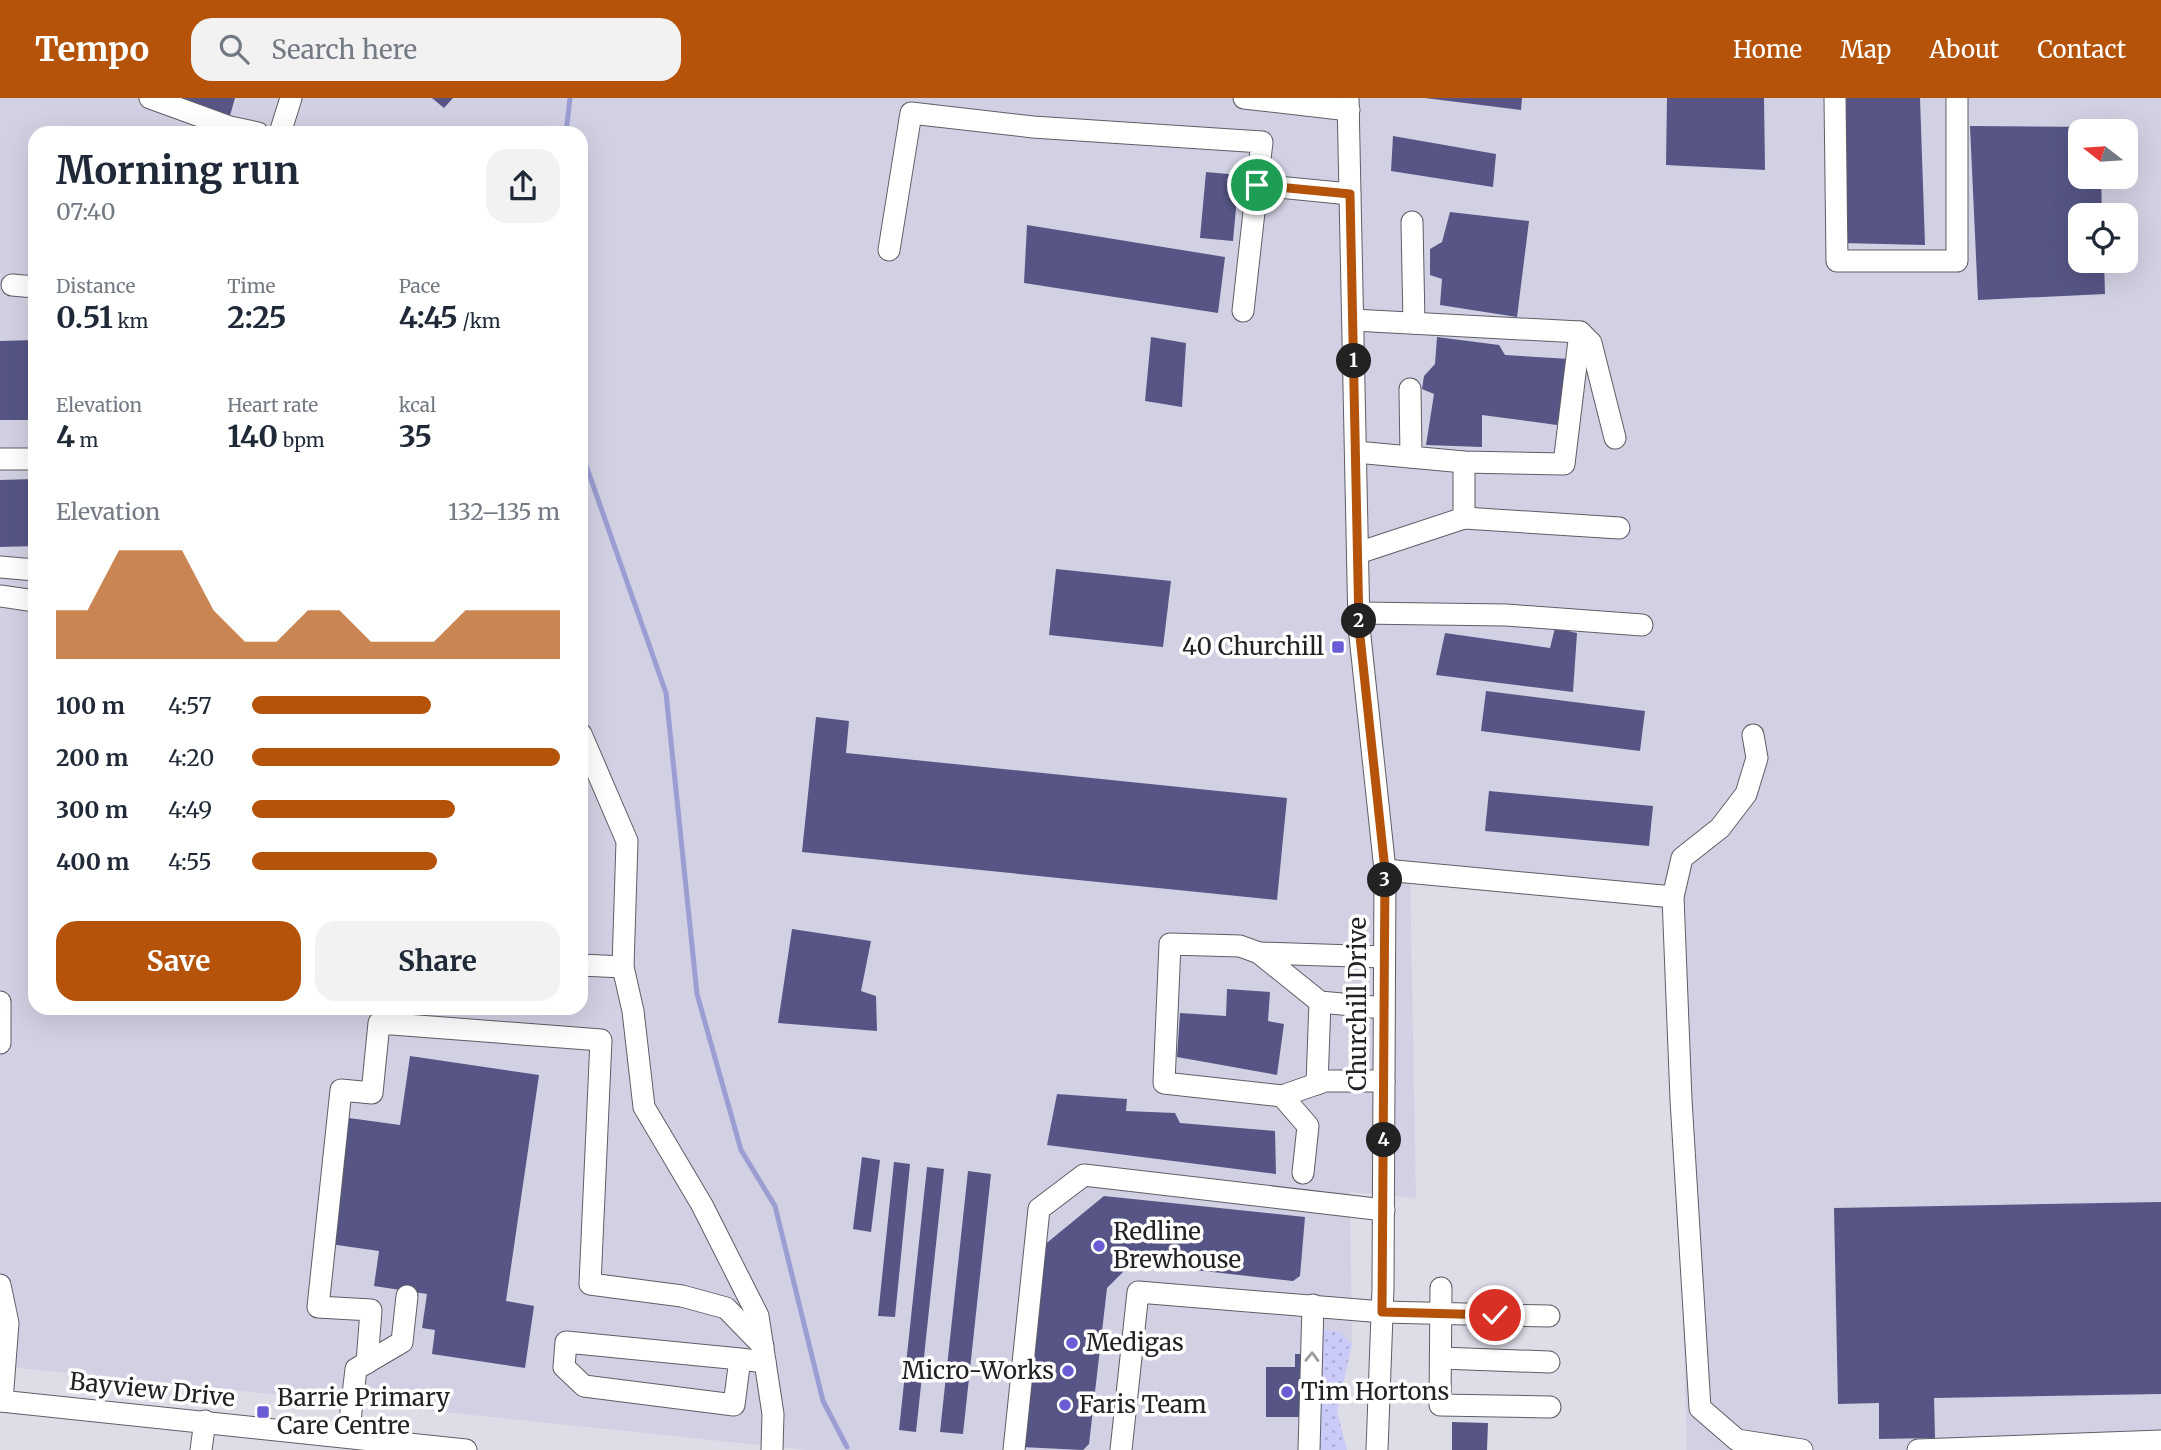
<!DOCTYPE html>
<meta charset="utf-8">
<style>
:root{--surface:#fff;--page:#f2f2f3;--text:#1f2937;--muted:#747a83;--accent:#b45309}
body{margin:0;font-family:Merriweather,serif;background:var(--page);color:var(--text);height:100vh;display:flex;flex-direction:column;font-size:26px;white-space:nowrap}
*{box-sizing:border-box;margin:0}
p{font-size:23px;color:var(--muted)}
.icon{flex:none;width:38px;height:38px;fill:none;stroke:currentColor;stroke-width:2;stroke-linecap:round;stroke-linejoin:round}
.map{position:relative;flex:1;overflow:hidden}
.drawer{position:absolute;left:28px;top:28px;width:560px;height:889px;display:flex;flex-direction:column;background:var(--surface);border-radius:21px;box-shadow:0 7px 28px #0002}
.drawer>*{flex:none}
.needle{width:46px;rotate:287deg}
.fabs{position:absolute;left:2068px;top:21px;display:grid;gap:14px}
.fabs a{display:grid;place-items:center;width:70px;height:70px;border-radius:14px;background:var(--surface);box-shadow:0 7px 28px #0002;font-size:35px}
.pin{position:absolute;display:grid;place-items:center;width:60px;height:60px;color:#fff;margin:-30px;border:4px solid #fff;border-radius:50%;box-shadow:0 2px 7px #0007}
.km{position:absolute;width:35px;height:35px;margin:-18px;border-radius:50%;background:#222;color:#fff;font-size:19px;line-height:35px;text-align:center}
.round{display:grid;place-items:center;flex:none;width:74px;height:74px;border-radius:21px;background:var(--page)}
.head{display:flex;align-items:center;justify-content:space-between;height:119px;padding:0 28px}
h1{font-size:38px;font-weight:700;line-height:52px}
.figures{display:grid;grid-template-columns:repeat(3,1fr);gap:10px;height:119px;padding:7px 28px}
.figures div{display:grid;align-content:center}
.figures b{font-size:30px;font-weight:700}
.figures small{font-size:19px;font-weight:400}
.figures p{font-size:19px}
.chart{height:196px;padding:14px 28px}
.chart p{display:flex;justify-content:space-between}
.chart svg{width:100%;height:126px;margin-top:7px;fill:var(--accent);opacity:.7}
.action{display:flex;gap:14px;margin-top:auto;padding:14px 28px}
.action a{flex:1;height:80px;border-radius:21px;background:var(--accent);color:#fff;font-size:28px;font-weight:700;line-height:80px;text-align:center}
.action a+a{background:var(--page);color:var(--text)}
ul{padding:0 28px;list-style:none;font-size:23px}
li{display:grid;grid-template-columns:112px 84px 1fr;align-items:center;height:52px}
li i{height:18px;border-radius:9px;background:var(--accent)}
header{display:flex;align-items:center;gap:42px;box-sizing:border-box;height:98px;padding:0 35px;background:var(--accent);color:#fff}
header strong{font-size:33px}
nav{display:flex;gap:38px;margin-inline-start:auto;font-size:24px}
.search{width:490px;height:63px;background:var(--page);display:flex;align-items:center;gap:18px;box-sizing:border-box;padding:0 24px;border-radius:21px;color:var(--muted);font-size:26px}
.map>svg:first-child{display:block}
</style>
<header>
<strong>Tempo</strong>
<div class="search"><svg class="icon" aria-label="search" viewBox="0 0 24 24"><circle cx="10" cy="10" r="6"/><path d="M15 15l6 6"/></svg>Search here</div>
<nav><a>Home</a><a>Map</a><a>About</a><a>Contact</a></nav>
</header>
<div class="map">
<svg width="2161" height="1352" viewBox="0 0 2161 1352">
<defs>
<pattern id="grass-dots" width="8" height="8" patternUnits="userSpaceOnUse" patternTransform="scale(1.75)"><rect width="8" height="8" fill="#cacbf8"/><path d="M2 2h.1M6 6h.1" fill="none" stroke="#adaed4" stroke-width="1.8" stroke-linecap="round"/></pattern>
</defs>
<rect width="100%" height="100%" fill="#dddde8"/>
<!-- built -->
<path fill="#d1d1e3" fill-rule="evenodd" d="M 0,0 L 2161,0 L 2161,1352 L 1687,1352 L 1671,812 L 1410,772 L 1416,1100 L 1350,1094 L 1352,1246 L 1337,1314 L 1347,1352 L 808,1352 L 0,1268 ZM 2081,33 L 2126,33 L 2126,79 L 2081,79 ZM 35,35 L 581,35 L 581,910 L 35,910 ZM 2081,117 L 2126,117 L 2126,163 L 2081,163 Z"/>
<!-- grass -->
<polygon fill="url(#grass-dots)" points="1321,1232 1338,1233 1352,1246 1337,1314 1347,1352 1312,1352"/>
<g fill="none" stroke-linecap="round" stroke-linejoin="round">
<!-- stream -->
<g stroke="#9c9dd2" stroke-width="5">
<polyline points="566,35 570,0"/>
<polyline points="581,353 666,595 697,896 741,1052 775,1108 823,1303 847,1349"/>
</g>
</g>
<!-- building -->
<g fill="#565585">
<polygon points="174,0 235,0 229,21"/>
<polygon points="432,0 453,0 444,10"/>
<polygon points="1425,0 1522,0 1521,12"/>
<polygon points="1667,0 1764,0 1765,72 1666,67"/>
<polygon points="1840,0 1920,0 1925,147 1841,145"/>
<polygon points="1970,28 2101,29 2101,33 2081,33 2081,79 2101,79 2102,117 2081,117 2081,163 2104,163 2105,196 1978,202"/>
<polygon points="1393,38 1496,56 1493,89 1391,73"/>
<polygon points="1206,74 1239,77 1233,143 1200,140"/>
<polygon points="1450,114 1529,123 1517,219 1440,207 1442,181 1430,177 1430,151 1442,144"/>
<polygon points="1027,127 1225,159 1218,215 1024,185"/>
<polygon points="1151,239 1186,245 1182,309 1145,303"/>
<polygon points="1437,239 1499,247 1505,257 1570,261 1557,327 1482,317 1482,349 1426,347 1434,296 1422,291 1424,278 1435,266"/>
<polygon points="35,242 35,322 0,322 0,243"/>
<polygon points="35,381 35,448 0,449 0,382"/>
<polygon points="1056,471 1171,483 1163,549 1049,537"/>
<polygon points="1555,530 1577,535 1573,594 1436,577 1445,535 1550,550"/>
<polygon points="1486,593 1645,613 1640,653 1481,633"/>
<polygon points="816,619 849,623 846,655 1287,700 1277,802 802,754"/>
<polygon points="1489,693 1653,708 1649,748 1485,733"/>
<polygon points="792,831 871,843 861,893 876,898 877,933 778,925"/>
<polygon points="1227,891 1270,894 1268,923 1284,926 1277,977 1177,959 1180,915 1226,918"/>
<polygon points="410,958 539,977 506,1203 534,1208 525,1270 432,1256 435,1232 422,1230 427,1196 374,1188 379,1153 330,1146 349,1020 400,1027"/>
<polygon points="1057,996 1127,1001 1126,1013 1175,1015 1180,1025 1275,1033 1276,1076 1047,1047"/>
<polygon points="862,1059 880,1062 871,1134 853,1131"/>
<polygon points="894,1064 910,1066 895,1219 878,1218"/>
<polygon points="927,1069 944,1071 916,1334 899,1332"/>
<polygon points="968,1073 991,1076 963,1336 940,1334"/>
<polygon points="1104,1098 1305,1119 1300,1178 1293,1183 1132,1165 1107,1190 1089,1346 1083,1352 1021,1349 1043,1148"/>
<polygon points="2161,1104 2161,1296 1934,1300 1935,1340 1879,1341 1879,1305 1838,1306 1834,1110"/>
<polygon points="1295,1256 1308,1256 1307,1319 1266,1319 1266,1269 1295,1269"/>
<polygon points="1452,1324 1488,1325 1487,1352 1452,1352"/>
</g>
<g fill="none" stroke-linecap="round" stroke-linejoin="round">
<defs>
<g id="minor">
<polyline points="150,0 230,29 258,35"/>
<polyline points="1244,0 1349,12"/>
<polyline points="1348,0 1359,529 1385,772 1383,1190 1377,1352"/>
<polyline points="1835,0 1837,163 1957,163 1957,0"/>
<polyline points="280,35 291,0"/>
<polyline points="1412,124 1414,225"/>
<polyline points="889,152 911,15 1033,29 1262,44 1257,87"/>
<polyline points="12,187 35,189"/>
<polyline points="1243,213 1257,87 1350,96"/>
<polyline points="1353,222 1580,234 1564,366 1464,364 1356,354"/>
<polyline points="1580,234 1591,245 1615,340"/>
<polyline points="1410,291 1411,359"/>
<polyline points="1,361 35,361"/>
<polyline points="1464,420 1619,430"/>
<polyline points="1358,455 1464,420 1464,364"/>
<polyline points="0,469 35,472"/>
<polyline points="0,498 35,503"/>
<polyline points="1359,515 1506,517 1642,527"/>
<polyline points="581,636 627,743 623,869 633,913 644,1009 702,1107 758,1218 773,1316 772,1352"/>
<polyline points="1753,637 1757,660 1746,696 1720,730 1682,760 1673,799 1681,1002 1700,1310 1737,1342 1802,1352"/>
<polyline points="1385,772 1673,799"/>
<polyline points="1259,855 1384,859"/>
<polyline points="581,867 623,869"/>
<polyline points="0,904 0,945"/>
<polyline points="1384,983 1325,983 1282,998 1164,985 1170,846 1240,848 1259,855 1320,904 1384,910"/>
<polyline points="1317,986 1320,904"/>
<polyline points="1282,998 1308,1028 1303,1075"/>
<polyline points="0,1187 8,1225 2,1303"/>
<polyline points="1441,1190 1440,1307 1550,1309"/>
<polyline points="1441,1260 1549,1264"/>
<polyline points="740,1261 734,1307 584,1288 564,1269 566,1244 740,1261 765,1264"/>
<polyline points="367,1265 371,1212 318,1209 341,992 372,995 379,925 601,942 590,1186 682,1198 726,1210 763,1248"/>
<polyline points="0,1303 466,1352"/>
<polyline points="348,1339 356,1271 402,1244 407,1198"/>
<polyline points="201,1352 205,1323"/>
<polyline points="1014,1352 1039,1111 1084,1077 1384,1112"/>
<polyline points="1121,1352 1138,1194 1383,1214 1549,1218"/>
<polyline points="1309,1352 1313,1207"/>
<polyline points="1918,1352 2161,1343"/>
</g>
</defs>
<!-- minor casing -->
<use href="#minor" stroke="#5e5e67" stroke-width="23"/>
<!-- minor -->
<use href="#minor" stroke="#fff" stroke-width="21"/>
</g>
<!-- one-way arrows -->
<defs><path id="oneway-chevron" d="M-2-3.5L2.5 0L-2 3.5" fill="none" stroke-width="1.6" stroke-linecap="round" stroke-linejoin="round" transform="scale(1.75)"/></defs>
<use stroke="#9c9c9d" href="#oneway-chevron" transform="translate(1312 1259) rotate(-89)"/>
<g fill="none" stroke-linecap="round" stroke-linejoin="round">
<defs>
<polyline id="route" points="1257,87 1350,96 1359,529 1385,772 1382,1214 1495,1217"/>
</defs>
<!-- route casing -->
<use href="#route" stroke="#fff" stroke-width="14"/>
<!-- route -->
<use href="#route" stroke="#b45309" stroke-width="9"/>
</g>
<!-- markers -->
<g fill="#6a5cd5" stroke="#fff" stroke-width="2.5">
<rect x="1331" y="542" width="14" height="14" rx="3.5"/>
<circle cx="1099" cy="1148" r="7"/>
<circle cx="1072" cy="1245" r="7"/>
<circle cx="1068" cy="1273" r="7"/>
<circle cx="1287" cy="1294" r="7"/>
<circle cx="1065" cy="1307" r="7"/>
<rect x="256" y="1307" width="14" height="14" rx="3.5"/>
</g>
<g text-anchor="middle" stroke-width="7" stroke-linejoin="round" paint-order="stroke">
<!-- poi labels -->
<g font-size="24" fill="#222226" stroke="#fff" text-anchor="start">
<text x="1324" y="557" text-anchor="end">40 Churchill</text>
<text x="1113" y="1142">Redline<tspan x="1113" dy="28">Brewhouse</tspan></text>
<text x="1086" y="1253">Medigas</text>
<text x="1054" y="1281" text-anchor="end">Micro-Works</text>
<text x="1301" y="1302">Tim Hortons</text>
<text x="277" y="1308">Barrie Primary<tspan x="277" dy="28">Care Centre</tspan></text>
<text x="1079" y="1315">Faris Team</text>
</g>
<!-- street labels -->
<g font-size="24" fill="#222226" stroke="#fff">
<text transform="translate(1358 906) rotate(-90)" y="8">Churchill Drive</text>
<text transform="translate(152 1292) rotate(6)" y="8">Bayview Drive</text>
</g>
</g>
</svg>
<div class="fabs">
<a><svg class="needle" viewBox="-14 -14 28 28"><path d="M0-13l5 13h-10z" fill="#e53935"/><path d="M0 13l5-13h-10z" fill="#747a83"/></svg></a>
<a><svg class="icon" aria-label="locate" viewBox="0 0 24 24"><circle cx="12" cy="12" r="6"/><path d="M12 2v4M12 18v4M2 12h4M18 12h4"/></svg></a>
</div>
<div class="pin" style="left:1257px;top:87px;background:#1e9e55"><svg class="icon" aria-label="arrive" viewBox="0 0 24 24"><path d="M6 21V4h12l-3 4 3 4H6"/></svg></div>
<div class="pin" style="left:1495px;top:1217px;background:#d93025"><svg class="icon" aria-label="check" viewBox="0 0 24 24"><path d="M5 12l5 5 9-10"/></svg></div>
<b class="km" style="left:1354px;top:263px">1</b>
<b class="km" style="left:1359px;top:523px">2</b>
<b class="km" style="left:1385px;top:782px">3</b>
<b class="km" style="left:1384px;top:1042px">4</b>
<section class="drawer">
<div class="head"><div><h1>Morning run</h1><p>07:40</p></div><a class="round"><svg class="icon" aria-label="share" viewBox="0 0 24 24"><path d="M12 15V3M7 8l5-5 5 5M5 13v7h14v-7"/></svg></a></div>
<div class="figures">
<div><p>Distance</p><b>0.51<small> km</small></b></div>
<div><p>Time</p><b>2:25</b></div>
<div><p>Pace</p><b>4:45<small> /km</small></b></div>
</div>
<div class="figures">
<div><p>Elevation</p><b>4<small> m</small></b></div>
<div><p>Heart rate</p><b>140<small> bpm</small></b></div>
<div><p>kcal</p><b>35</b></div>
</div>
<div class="chart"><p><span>Elevation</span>132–135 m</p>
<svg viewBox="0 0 160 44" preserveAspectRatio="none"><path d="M0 44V27L10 27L20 6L30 6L40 6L50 27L60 38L70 38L80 27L90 27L100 38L110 38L120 38L130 27L140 27L150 27L160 27V44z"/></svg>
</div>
<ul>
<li><b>100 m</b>4:57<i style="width:58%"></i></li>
<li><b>200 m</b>4:20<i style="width:100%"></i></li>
<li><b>300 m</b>4:49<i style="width:66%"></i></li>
<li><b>400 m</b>4:55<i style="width:60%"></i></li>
</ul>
<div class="action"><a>Save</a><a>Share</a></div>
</section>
</div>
